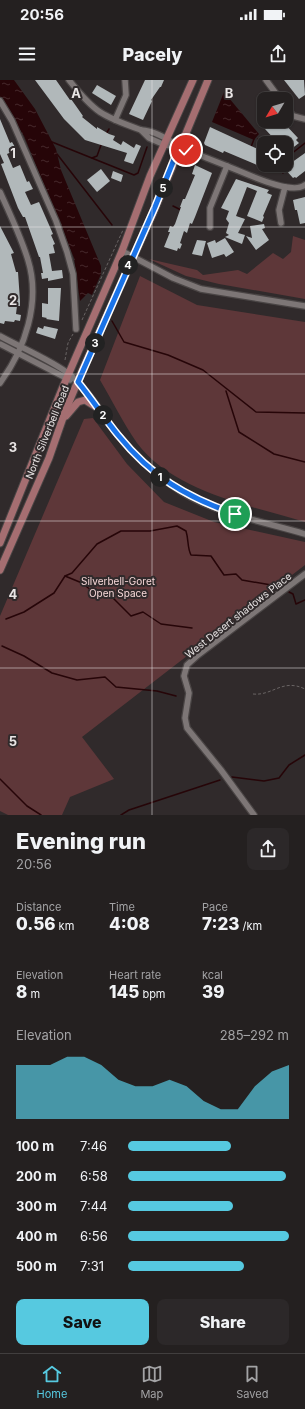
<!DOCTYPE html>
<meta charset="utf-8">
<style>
:root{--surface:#242020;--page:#2c2829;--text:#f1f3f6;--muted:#a3a3a5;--line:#413e3e;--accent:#56c9e0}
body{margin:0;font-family:Inter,sans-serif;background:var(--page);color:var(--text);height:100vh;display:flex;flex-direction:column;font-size:15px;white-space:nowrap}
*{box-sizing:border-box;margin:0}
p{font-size:13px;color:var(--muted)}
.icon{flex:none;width:22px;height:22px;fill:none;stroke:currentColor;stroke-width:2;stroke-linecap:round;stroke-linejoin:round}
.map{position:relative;height:735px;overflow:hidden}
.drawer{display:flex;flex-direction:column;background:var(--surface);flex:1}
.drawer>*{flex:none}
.needle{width:26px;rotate:232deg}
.fabs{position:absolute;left:257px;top:12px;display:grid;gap:8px}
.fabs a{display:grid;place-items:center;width:36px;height:36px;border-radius:8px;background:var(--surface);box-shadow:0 1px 3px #0004,0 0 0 1px var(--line);font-size:20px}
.pin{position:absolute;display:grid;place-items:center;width:34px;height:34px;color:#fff;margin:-17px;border:2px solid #fff;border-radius:50%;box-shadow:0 1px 4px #0007}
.km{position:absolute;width:20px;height:20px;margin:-10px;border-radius:50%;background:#222;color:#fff;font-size:11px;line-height:20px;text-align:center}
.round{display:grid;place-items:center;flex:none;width:42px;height:42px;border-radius:8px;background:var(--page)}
.summary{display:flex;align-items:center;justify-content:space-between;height:68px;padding:0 16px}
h1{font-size:22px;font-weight:800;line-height:30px}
.stats{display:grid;grid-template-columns:repeat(3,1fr);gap:6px;height:68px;padding:4px 16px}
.stats div{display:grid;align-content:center}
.stats b{font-size:17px;font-weight:800}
.stats small{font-size:11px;font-weight:400}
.stats p{font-size:11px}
.chart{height:112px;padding:8px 16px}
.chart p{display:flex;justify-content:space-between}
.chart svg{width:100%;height:72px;margin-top:4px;fill:var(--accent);opacity:.7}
.button{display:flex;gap:8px;margin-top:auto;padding:8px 16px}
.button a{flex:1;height:46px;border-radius:8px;background:var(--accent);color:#111;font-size:16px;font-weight:800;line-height:46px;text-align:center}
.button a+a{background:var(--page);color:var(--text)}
ul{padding:0 16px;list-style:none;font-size:13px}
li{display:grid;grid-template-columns:64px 48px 1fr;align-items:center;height:30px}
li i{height:10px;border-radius:5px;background:var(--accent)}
.status{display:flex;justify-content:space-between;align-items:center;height:28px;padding:0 20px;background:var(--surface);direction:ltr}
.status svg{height:11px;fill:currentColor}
header{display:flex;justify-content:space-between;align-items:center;height:52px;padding:0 16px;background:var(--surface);font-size:18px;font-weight:800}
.menu{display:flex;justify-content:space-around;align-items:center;height:56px;border-top:1px solid var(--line);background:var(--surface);font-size:11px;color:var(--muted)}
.menu a{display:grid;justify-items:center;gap:2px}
.menu .on{color:var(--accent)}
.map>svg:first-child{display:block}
</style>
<div class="status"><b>20:56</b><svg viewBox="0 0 49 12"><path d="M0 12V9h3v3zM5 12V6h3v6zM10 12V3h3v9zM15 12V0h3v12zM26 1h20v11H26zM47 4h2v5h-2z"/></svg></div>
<header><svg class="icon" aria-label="menu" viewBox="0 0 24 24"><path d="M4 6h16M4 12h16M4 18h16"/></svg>Pacely<svg class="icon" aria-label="share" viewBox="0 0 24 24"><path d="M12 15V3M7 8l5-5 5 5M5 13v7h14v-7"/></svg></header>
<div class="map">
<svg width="305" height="735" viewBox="0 0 305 735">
<defs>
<pattern id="water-ripples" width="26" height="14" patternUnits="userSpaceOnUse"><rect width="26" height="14" fill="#260508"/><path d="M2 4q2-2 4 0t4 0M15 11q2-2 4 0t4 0" fill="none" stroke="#46292c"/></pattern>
</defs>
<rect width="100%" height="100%" fill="#302a2b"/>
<!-- green -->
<g fill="#5e3739">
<polygon points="293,156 305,160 305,219 219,204 186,196 149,179 197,190 203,195 238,190 247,194 273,173 283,179 291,172"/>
<path d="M 140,196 L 197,225 L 305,242 L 305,442 C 249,425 174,412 137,363 C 123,343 112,320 100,300 Z"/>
<polygon points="93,338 127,384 164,422 214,442 305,462 305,485 82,657 114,699 70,717 62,735 8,735 0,731 0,536 84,339"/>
</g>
<!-- water -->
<g fill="url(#water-ripples)">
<polygon points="0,0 14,0 35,29 56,69 61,90 101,186 101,194 92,215 88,213 80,221 74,178 24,56 0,18"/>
<polygon points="224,12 259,54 254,60 212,42"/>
</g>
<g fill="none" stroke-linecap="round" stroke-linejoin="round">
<!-- stream -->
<g stroke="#260508" stroke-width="1.5">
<polyline points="106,54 109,49"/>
<polyline points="258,59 267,63"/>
<polyline points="52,62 134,95 138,93 147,67"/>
<polyline points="251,67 254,59"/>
<polyline points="57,74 112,145"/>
<polyline points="92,78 97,76 101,65"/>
<polyline points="286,78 305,63"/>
<polyline points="281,85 283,93"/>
<polyline points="173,126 181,130"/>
<polyline points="112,241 124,262 168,275 203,290 256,332 305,333"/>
<polyline points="226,311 239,352 274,374 305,382"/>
<polyline points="65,496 82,503 92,511 109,514 131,536 143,532 161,544 192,548"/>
<polyline points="289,512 293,514 296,524 305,520"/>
<path d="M 6,539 L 24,532 L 54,513 L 65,496 L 72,493 L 97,464 L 121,451 L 150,451 L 177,446 L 186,451 C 189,461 187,467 191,475 L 211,476 L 224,495 L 236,494 L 242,500 L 283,507"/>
<polyline points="2,566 24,576 52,593 77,600 105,597 116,607 157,611 176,616"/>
<polyline points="232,697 264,701 279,698 289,685 305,675"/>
<polyline points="0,699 27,726 41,735"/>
<polyline points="121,735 129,730 220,700"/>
</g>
</g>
<!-- building -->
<g fill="#b1b8ba">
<polygon points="35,0 56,0 70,20 71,19 76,26 83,36 82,37 97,49 97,47 109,54 115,56 113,60 121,65 123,61 134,68 136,64 141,66 133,84 124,81 127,73 85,60 64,39"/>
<polygon points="145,0 164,0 161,7 160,7 151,20 152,21 143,40 129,34"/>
<polygon points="284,0 304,0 305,15 299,19"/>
<polygon points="97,5 116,16 111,25 92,13"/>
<polygon points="0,39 10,63 12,62 15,67 12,67 14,71 7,74 13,88 20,85 27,102 29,101 33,109 25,112 31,125 39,122 53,154 51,155 55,164 53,165 55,173 49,174 52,191 62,190 63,198 48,201 48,198 42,199 41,193 43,193 40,177 39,177 25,137 23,137 18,128 1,84 4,83 0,74"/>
<polygon points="274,41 282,41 298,58 296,60 299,63 286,73 286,63 278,63 265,49"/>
<polygon points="210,47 262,71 264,72 264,88 224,71 223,73 205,65 204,63"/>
<polygon points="305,73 305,91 296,98 295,97 293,98 284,88"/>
<polygon points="195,85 212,93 195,137 192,144 190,143 187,153 184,151 180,163 182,164 180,169 178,168 177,171 164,167 170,152 168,152 170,146 173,147 175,144 181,127 180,127 183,119 185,119 195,95 192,94"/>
<polygon points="101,89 110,101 97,112 87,100"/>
<polygon points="113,91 123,95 121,102 111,98"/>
<polygon points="236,99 269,110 267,113 272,115 263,136 264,137 262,142 247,136 257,111 247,107 236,136 245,139 238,153 245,155 242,164 225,157 229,155 226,153 229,143 226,139 229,131 221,128"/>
<polygon points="305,117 305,143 300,144 297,130 295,130 293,120"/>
<polygon points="264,144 265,148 262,149 269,160 256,170 246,156 252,158 250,146"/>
<polygon points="0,146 14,173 11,174 16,192 18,192 20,221 20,226 17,226 16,234 21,235 20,241 15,240 14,242 5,241 4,244 0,243"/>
<polygon points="225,158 234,172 226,177 224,174 212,178 207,163 215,160 216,163"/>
<polygon points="197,160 206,161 202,176 192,174"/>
<polygon points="48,208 61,208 59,241 46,239 47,238 42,237 42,223 48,224"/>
<polygon points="44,246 58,249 55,259 36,253 38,247 43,249"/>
</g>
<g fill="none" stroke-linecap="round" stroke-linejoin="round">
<defs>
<g id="minor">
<path d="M 69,0 C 95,33 102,36 141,50 C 155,51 167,58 179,67"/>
<polyline points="266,0 280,19"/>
<polyline points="0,21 12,41 56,141 67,172 73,194 76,249"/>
<polyline points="286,26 293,36 305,39"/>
<polyline points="115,40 126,15 125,0"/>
<polyline points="141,50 149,58 165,65 179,67 227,86 210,128 210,147"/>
<path d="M 227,86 C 243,92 291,116 305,105"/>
<path d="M 0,112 C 10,134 21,157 28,180 C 41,222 25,269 0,303"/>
<polyline points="281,143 279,130 285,107"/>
<polyline points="122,171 173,198 201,209 305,226"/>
<path d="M 0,256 C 20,267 53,281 69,294 C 86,308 98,328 111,346 C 130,372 155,395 182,412 C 218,434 265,442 305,454"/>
<polyline points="0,264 70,300"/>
<polyline points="254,735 221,690 187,648 185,638 189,613 184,596 187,585 198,575 305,494"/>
</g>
<g id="major">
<polyline points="66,336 78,322 85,320 101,330"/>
<polyline points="0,463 62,309 122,171 150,96 193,0"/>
<polyline points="0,490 49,378 65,332 82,291 153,133 208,0"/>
</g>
</defs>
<!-- minor casing -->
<use href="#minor" stroke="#4a4545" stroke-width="8"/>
<!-- major casing -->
<use href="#major" stroke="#4a4545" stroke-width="9"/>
<!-- path -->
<g stroke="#696464" stroke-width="1" stroke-dasharray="3 2" stroke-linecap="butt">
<polyline points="82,240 123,150"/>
<polyline points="65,280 68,263 73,254"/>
<path d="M 253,614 C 273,616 282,598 305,609"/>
</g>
<!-- minor -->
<use href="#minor" stroke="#7d7676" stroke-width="5.5"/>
<!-- major -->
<use href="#major" stroke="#a56e71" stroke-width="7"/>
</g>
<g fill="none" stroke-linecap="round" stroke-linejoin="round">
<defs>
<path id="route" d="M 186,70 L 179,67 L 155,127 L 78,302 C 92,319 104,338 118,355 C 152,397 186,417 235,434"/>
</defs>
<!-- route casing -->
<use href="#route" stroke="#fff" stroke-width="8"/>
<!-- route -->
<use href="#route" stroke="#1a73e8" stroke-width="5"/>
</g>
<!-- grid -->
<path fill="none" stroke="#e9e5e5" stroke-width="1" stroke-opacity="0.55" d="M 152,0 L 152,735M 0,147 L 305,147M 0,294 L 305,294M 0,441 L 305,441M 0,588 L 305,588"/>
<g text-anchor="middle" stroke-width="4" stroke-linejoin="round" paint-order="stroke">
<!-- street labels -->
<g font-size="10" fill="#e9e5e5" stroke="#302a2b">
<text transform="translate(47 352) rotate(-68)" y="4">North Silverbell Road</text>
<text transform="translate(238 535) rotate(-38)" y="4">West Desert shadows Place</text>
</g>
<!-- park labels -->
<g font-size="10" fill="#f8d9d9" stroke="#302a2b">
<text x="118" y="505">Silverbell-Goret<tspan x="118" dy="12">Open Space</tspan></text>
</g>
</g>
<g font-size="13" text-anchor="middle" font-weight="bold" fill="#e9e5e5" stroke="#302a2b" stroke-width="4" stroke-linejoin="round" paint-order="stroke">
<text x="76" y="18">A</text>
<text x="229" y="18">B</text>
<text x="13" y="78">1</text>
<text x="13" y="225">2</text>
<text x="13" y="372">3</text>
<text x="13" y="519">4</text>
<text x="13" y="666">5</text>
</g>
</svg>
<div class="fabs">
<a><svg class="needle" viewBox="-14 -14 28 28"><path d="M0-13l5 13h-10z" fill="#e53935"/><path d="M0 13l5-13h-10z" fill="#a3a3a5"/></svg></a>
<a><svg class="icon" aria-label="locate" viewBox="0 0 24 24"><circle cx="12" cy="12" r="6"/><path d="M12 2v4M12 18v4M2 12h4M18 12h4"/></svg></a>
</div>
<div class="pin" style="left:235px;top:434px;background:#1e9e55"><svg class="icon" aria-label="arrive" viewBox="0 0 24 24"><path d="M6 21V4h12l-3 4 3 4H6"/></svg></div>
<div class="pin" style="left:186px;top:70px;background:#d93025"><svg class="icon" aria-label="check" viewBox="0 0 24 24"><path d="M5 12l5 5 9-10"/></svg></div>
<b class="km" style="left:160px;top:397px">1</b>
<b class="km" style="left:103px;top:335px">2</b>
<b class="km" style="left:95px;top:263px">3</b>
<b class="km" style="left:128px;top:185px">4</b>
<b class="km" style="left:163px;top:108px">5</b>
</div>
<section class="drawer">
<div class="summary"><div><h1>Evening run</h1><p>20:56</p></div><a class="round"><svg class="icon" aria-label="share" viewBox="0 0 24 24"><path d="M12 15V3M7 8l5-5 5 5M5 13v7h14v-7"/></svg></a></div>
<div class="stats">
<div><p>Distance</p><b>0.56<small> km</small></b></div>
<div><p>Time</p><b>4:08</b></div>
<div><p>Pace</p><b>7:23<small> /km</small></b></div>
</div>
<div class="stats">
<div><p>Elevation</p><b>8<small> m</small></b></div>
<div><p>Heart rate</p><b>145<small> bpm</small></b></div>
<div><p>kcal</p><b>39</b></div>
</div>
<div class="chart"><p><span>Elevation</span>285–292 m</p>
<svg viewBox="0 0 160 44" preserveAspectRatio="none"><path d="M0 44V11L10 11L20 11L30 6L40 6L50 11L60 20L70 24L80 24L90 20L100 24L110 33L120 38L130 38L140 24L150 15L160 11V44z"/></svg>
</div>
<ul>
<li><b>100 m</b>7:46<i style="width:64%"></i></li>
<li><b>200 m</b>6:58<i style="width:98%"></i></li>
<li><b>300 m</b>7:44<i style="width:65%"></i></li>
<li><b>400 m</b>6:56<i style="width:100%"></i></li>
<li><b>500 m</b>7:31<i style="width:72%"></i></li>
</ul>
<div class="button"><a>Save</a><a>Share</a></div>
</section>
<nav class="menu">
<a class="on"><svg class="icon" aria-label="home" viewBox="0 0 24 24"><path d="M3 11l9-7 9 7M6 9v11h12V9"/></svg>Home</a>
<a><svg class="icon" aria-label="map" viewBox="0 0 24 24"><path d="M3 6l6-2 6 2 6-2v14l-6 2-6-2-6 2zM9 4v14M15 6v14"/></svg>Map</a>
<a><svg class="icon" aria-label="saved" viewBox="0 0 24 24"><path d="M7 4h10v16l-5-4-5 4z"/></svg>Saved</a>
</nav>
